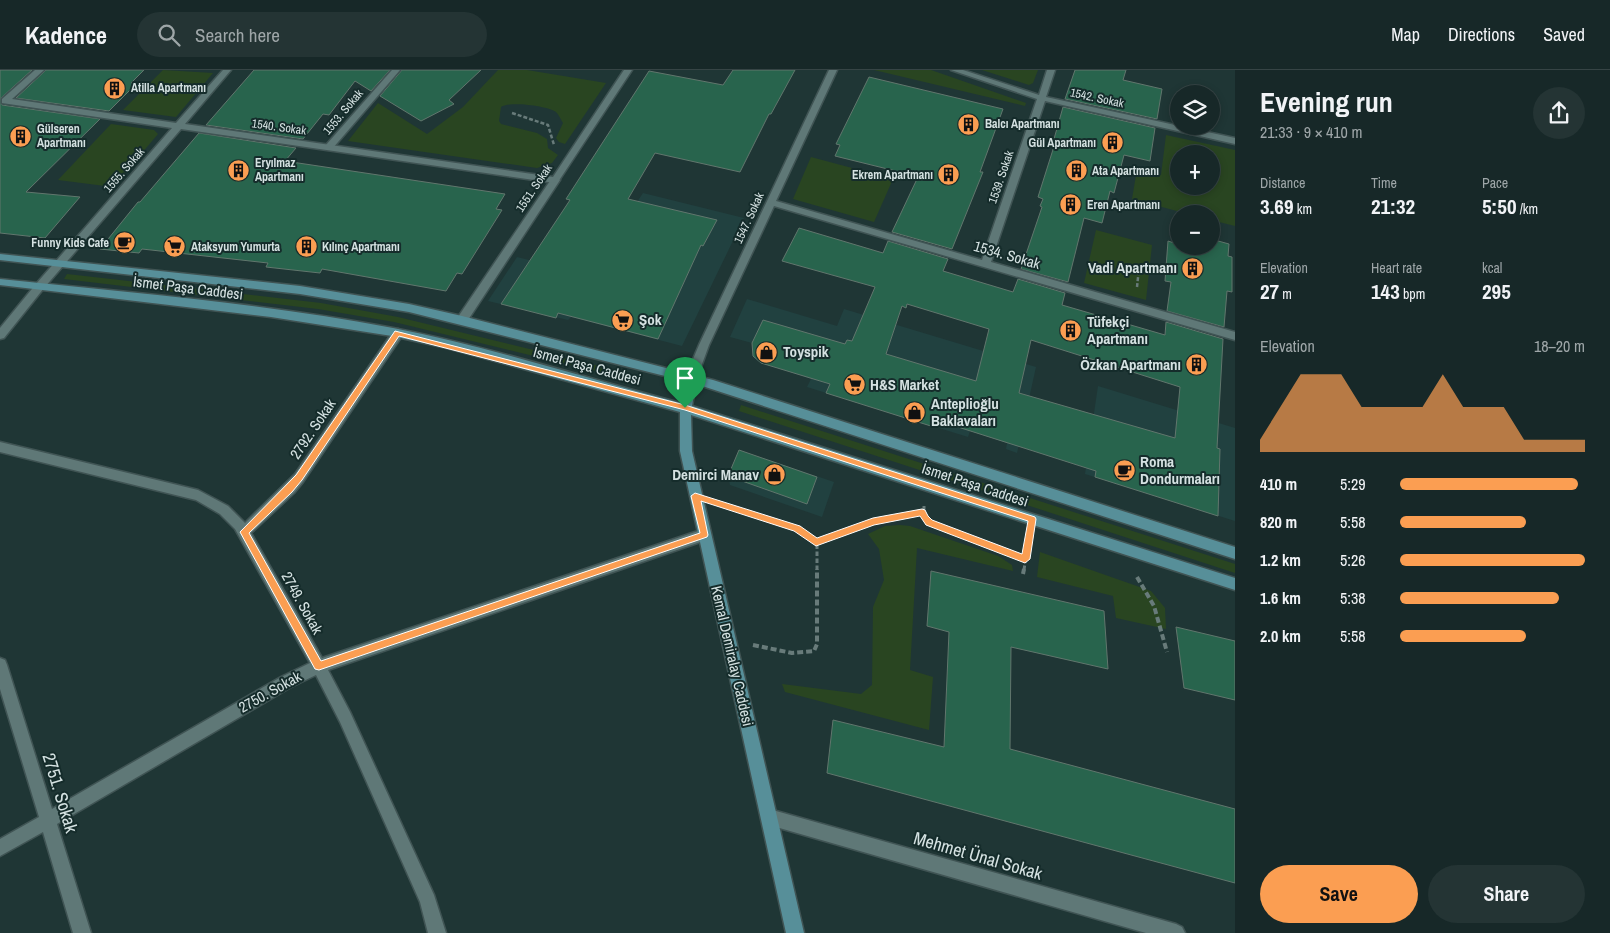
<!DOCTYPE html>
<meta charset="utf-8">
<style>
:root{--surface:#172828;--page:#243434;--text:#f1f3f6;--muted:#9ea6a8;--line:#364445;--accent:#fb9e52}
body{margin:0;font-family:"Archivo Narrow",sans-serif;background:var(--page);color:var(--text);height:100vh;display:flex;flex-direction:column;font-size:19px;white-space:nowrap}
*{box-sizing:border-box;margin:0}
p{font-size:16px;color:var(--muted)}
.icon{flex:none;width:28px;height:28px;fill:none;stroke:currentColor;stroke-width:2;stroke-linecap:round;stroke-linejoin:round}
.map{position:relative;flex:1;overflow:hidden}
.drawer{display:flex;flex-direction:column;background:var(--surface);width:375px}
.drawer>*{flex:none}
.tools{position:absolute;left:1170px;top:15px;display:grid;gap:10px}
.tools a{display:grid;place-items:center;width:50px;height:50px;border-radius:50%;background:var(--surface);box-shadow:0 2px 8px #0003,0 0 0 1px var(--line);font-size:25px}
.pin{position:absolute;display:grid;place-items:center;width:42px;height:42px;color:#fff;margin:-51px -21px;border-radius:50% 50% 50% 0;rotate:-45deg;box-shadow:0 0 5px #0007}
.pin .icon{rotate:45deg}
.round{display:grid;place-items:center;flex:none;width:52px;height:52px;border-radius:26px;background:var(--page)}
.head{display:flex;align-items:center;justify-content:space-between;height:85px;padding:0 25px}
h1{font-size:28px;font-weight:800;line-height:38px}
.figures{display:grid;grid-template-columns:repeat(3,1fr);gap:8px;height:85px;padding:5px 25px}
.figures div{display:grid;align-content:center}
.figures b{font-size:21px;font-weight:800}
.figures small{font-size:14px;font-weight:400}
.figures p{font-size:14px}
.chart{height:140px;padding:10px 25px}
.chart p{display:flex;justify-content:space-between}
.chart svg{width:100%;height:90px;margin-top:5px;fill:var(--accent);opacity:.7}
.button{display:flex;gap:10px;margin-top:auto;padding:10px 25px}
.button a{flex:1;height:58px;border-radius:30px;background:var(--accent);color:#111;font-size:20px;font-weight:800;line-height:58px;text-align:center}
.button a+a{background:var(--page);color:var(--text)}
ul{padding:0 25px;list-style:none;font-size:16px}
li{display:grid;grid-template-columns:80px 60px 1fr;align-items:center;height:38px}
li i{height:12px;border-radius:6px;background:var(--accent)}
header{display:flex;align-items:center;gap:30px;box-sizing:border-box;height:70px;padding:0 25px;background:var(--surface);border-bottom:1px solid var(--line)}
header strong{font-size:24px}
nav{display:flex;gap:28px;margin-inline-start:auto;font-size:18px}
.search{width:350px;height:45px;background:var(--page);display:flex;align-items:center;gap:12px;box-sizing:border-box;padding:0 18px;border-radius:28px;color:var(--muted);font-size:19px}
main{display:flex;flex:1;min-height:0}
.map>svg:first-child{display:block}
</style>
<header>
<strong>Kadence</strong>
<div class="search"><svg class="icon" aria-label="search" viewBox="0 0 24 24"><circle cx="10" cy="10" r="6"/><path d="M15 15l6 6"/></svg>Search here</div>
<nav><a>Map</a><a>Directions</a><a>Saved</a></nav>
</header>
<main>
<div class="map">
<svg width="1235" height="863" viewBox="0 0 1235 863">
<rect width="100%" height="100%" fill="#1f3635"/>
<!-- built -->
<g fill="#214140">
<polygon points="643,123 744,148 682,276 571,247 568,250 488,231 517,187 588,205"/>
<polygon points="747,229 837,256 844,239 1036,297 1017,383 1006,379 1007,373 970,361 968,367 807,317 811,309 761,293 753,286 752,273 730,267"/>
<polygon points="1098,316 1235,358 1235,451 1085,404"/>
<polygon points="739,380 834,412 822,447 730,415 728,406"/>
</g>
<!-- green -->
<g fill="#294521" fill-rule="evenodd">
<polygon points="163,0 213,3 176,47 123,40"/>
<path d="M 498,0 L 527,0 L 606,13 L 565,74 L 559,72 L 556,68 L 563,53 C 561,50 559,45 556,42 C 548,36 509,31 501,37 L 499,51 L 501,54 L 537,63 L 547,69 L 548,78 L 558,85 L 552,93 L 537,98 L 348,71 L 378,33 L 427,64 L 463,37 Z"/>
<polygon points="874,0 931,0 1026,33 1025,36"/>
<polygon points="982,0 1038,0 1033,13 1029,15"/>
<polygon points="111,54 154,60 158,64 113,117 58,110"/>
<path d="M 1166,65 L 1235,80 L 1235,156 L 1211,150 L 1211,144 L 1188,144 L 1132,129 L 1137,99 L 1161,105 ZM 1179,84 L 1211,84 L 1211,116 L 1179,116 Z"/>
<polygon points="811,87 893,109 874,152 793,129"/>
<polygon points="1096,160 1152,175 1146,230 1084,213"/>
<polygon points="67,204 321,233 398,247 611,299 608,304 394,252 318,239 64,209"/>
<polygon points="741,335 1235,494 1235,503 739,341"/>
<polygon points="900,455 910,456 998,486 1012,495 1013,501 917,478 910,600 933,607 929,660 785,622 782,614 861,624 872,615 873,537 884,510 879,479 868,464 885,456"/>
<polygon points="1040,482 1151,521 1165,538 1166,559 1116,548 1113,526 1037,507"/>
</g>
<!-- building -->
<g fill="#28644d" stroke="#61766d" fill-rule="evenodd">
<polygon points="0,0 32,0 1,28 2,35 100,49 26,122 80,127 45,168 0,163"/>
<polygon points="46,0 144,0 131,13 137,13 109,41 16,28"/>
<polygon points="254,0 390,0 371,21 355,11 329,45 323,44 303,69 206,55"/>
<polygon points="402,0 481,0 449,30 454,34 421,51 380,26"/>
<polygon points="733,0 795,0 771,44 769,44 740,102 655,83 628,129 717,150 703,176 701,175 658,269 558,243 556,248 501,234 570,130 566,129 649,1 723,15"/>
<polygon points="1075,0 1126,0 1123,10 1162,19 1157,49 1065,29"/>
<polygon points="869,7 1003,39 980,102 983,102 952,179 892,162 917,109 915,108 916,106 835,86 840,75 836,74"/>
<polygon points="1063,37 1155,58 1150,91 1124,85 1114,123 1110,121 1102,153 1084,148 1068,212 1021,199 1042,137 1040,136 1043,129 1038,127 1056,70 1054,69"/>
<polygon points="199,63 296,78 285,91 505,124 496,139 502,140 462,204 457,203 446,221 322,199 320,203 266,197 268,193 142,179 139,183 100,179 138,132 140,132"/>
<path d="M 799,158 L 883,183 L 888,171 L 948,189 L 943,201 L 1013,222 L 1018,209 L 1065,223 L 1062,235 L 1165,265 L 1166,252 L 1223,269 L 1217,378 L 1220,379 L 1218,446 L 1095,407 L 1096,401 L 936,350 L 934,357 L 826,323 L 830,314 L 761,293 L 753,286 L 752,273 L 763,250 L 845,274 L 847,270 L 852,271 L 875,217 L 782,191 ZM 907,234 L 989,259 L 976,311 L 886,284 L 902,236 L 906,238 ZM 1031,270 L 1180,317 L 1175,368 L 1019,323 Z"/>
<polygon points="1175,160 1179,161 1179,176 1211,176 1211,169 1229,174 1228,186 1232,187 1232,222 1227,221 1224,257 1167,241 1171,212 1165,211 1168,171 1174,173"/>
<polygon points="739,380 817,407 807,434 728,406"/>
<polygon points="931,501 1104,541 1108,599 1011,577 1010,679 1235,739 1235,813 827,703 833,650 944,677 949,562 927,556"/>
<polygon points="1176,557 1235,571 1235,630 1184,618"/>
</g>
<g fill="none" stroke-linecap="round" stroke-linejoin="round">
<defs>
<g id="lane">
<polygon points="392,0 400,0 332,79 326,79 326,75"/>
<polygon points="555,107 560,110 466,253 458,253 457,250 458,247 552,108"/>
<polygon points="40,212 44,214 44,218 4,268 0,269 0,258 36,214"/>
<polygon points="398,259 403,263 402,266 303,412 294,423 251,463 322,588 704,459 709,461 710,465 709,469 328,600 350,642 434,825 446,863 428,863 420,832 340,652 316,605 291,617 57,754 91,863 73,863 43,762 0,786 0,769 39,747 0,619 0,588 5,590 7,595 52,739 281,607 310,593 235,459 220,444 196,430 0,382 0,372 198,420 228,436 245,453 295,404 394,260"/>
</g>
<g id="street">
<polygon points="35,0 44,0 12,29 176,53 223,0 231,0 185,54 553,107 624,0 632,0 558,112 555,113 181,59 44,218 36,218 36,214 172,58 2,33 2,29"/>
<polygon points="829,0 837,0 776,131 982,190 1037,29 951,0 963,0 1039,25 1047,0 1055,0 1046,27 1235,68 1235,74 1045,31 991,192 1235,262 1235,270 774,136 709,275 697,308 691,312 687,311 685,308 699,275"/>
<polygon points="769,739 1176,854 1182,857 1185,863 1146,863 769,755 763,753 761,747 763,741"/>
</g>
<path id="secondary" d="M 0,184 L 300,216 L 409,234 L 462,246 L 713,310 L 1235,477 L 1235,489 L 696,314 L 692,336 L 1235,508 L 1235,520 L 691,345 L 692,381 L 804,863 L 786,863 L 680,381 L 680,342 L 447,278 L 392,266 L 271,247 L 0,215 L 0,209 C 131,223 263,233 393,258 C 490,277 586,308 681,333 L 685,311 L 409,242 L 300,224 L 0,190 Z"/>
</defs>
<!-- lane casing -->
<use href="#lane" stroke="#405454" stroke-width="3"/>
<!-- street casing -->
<use href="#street" stroke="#405454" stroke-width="3"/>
<!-- secondary casing -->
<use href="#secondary" stroke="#405454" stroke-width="3"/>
<!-- path-far2 -->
<g stroke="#687b7a" stroke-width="2.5" stroke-dasharray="4 2" stroke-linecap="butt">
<polyline points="512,43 548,55 554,75"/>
<polyline points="1137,217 1139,198"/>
</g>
<!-- path-far1 -->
<g stroke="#687b7a" stroke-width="3" stroke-dasharray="4.5 2.5" stroke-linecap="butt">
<polyline points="722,435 797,459 817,472 817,500"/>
<polyline points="924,436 924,448 929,453 1025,489"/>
<polyline points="817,472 873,451 923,442"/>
<polyline points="1024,500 1028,472"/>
</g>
<!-- path -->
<g stroke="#687b7a" stroke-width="4" stroke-dasharray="6 3" stroke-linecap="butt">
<polyline points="1023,504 1024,499"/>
<polyline points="1137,507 1154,536 1167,582"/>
<polyline points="753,575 792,583 814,581 817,574 817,499"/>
</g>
<!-- lane -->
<use href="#lane" fill="#5f7877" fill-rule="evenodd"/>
<!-- street -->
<use href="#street" fill="#5f7877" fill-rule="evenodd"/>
<!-- secondary -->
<use href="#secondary" fill="#578f99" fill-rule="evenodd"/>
</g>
<!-- route -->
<path fill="#fb9e52" stroke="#fff" fill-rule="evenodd" d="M 395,261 L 685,335 L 1035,447 L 1036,449 L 1030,489 L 1025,493 L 926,455 L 920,446 L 874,455 L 816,476 L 794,461 L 701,431 L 708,465 L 707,467 L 319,600 L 315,599 L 240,462 L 296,405 ZM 399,266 L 685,340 L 1028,451 L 1022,484 L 932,450 L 928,446 L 925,440 L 922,439 L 873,448 L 817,468 L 800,456 L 695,423 L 691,426 L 700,463 L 321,591 L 249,463 L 292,422 L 302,410 Z"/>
<!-- icons -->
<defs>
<symbol id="building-disc" viewBox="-11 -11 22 22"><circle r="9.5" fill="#fb9e52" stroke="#152c2b"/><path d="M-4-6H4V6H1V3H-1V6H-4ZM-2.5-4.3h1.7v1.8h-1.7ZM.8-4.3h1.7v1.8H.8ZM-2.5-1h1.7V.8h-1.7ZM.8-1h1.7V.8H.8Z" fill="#111"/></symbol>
<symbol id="cafe-disc" viewBox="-11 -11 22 22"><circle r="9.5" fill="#fb9e52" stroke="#152c2b"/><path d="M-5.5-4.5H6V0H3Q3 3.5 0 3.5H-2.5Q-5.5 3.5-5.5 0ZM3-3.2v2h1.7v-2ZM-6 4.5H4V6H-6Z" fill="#111"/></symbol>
<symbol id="supermarket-disc" viewBox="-11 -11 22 22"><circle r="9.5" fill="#fb9e52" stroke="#152c2b"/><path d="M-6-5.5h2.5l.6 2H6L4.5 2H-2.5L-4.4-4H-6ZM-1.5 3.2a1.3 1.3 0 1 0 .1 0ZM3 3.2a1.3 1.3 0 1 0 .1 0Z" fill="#111"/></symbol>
<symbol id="shop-disc" viewBox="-11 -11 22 22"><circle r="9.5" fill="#fb9e52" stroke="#152c2b"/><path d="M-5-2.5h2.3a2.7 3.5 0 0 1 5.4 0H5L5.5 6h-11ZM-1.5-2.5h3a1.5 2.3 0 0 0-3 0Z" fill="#111"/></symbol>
</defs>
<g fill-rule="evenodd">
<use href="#building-disc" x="102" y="6" width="25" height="25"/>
<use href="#building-disc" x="956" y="42" width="25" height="25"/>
<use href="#building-disc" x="8" y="54" width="25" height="25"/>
<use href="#building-disc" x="1100" y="60" width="25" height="25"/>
<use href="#building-disc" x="226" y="88" width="25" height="25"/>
<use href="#building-disc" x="1064" y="88" width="25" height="25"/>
<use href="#building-disc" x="936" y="92" width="25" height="25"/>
<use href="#building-disc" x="1058" y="122" width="25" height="25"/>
<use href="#cafe-disc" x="112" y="160" width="25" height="25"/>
<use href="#supermarket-disc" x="162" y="164" width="25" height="25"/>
<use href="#building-disc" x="294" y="164" width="25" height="25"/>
<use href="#building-disc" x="1180" y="186" width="25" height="25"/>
<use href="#supermarket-disc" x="610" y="238" width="25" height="25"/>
<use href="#building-disc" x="1058" y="248" width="25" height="25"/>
<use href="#shop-disc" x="754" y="270" width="25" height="25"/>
<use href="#building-disc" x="1184" y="282" width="25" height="25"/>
<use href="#supermarket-disc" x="842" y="302" width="25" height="25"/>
<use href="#shop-disc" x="902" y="330" width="25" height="25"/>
<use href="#cafe-disc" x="1112" y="388" width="25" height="25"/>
<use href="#shop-disc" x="762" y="392" width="25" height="25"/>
</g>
<g text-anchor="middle" stroke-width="4" stroke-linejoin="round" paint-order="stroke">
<!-- far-poi labels -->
<g font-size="12" font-weight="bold" fill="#d5e2e2" stroke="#152c2b" text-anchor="start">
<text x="131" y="22">Atilla Apartmanı</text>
<text x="985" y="58">Balcı Apartmanı</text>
<text x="37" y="63">Gülseren<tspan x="37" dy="14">Apartmanı</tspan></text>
<text x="1096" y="77" text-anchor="end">Gül Apartmanı</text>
<text x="255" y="97">Eryılmaz<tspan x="255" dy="14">Apartmanı</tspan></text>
<text x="1092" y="105">Ata Apartmanı</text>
<text x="933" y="109" text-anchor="end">Ekrem Apartmanı</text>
<text x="1087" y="139">Eren Apartmanı</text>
<text x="109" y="177" text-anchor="end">Funny Kids Cafe</text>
<text x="191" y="181">Ataksyum Yumurta</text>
<text x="322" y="181">Kılınç Apartmanı</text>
</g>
<!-- far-street labels -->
<g font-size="12" fill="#d5e2e2" stroke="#152c2b">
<text transform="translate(1097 28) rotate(12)" y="4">1542. Sokak</text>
<text transform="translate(343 42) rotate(-50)" y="4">1553. Sokak</text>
<text transform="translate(279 57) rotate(8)" y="4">1540. Sokak</text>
<text transform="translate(124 100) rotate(-49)" y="4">1555. Sokak</text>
<text transform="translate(1001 107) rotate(-71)" y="4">1539. Sokak</text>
<text transform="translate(534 118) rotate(-56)" y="4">1551. Sokak</text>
<text transform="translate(749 148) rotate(-65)" y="4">1547. Sokak</text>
</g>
<!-- street labels -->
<g font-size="15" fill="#d5e2e2" stroke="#152c2b">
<text transform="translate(1007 185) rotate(16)" y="5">1534. Sokak</text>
<text transform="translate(188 218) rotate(7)" y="5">İsmet Paşa Caddesi</text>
<text transform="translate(587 296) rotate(15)" y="5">İsmet Paşa Caddesi</text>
<text transform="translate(313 359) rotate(-56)" y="5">2792. Sokak</text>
<text transform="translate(975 415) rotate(18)" y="5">İsmet Paşa Caddesi</text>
<text transform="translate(302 533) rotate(61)" y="5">2749. Sokak</text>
<text transform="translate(732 586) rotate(77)" y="5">Kemal Demiralay Caddesi</text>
<text transform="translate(270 622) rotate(-29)" y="5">2750. Sokak</text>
</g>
<!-- poi labels -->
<g font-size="15" font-weight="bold" fill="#d5e2e2" stroke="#152c2b" text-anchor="start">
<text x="1177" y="203" text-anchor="end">Vadi Apartmanı</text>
<text x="639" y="255">Şok</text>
<text x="1087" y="257">Tüfekçi<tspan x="1087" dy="17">Apartmanı</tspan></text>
<text x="783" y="287">Toyspik</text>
<text x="1181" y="300" text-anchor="end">Özkan Apartmanı</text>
<text x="870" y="320">H&amp;S Market</text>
<text x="931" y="339">Anteplioğlu<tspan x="931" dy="17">Baklavaları</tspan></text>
<text x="1140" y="397">Roma<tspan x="1140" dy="17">Dondurmaları</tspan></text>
<text x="759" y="410" text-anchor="end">Demirci Manav</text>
</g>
<!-- near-street labels -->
<g font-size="18" fill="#d5e2e2" stroke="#152c2b">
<text transform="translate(60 723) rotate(73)" y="6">2751. Sokak</text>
<text transform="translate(978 786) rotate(16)" y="6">Mehmet Ünal Sokak</text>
</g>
</g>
</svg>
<div class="tools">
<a><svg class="icon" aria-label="layers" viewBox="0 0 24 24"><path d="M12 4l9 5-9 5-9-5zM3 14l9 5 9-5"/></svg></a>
<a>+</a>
<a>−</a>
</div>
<div class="pin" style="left:685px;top:338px;background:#1e9e55"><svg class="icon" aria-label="arrive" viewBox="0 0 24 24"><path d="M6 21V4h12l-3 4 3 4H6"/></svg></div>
</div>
<section class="drawer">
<div class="head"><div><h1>Evening run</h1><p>21:33 · 9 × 410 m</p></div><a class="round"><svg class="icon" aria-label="share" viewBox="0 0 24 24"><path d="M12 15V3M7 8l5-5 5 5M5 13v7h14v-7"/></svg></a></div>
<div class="figures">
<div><p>Distance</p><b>3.69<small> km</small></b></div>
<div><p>Time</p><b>21:32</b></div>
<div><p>Pace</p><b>5:50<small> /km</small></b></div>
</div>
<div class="figures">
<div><p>Elevation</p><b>27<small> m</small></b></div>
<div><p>Heart rate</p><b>143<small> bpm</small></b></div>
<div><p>kcal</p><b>295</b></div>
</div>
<div class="chart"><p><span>Elevation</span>18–20 m</p>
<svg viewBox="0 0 160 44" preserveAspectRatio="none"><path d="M0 44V38L10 22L20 6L30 6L40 6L50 22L60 22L70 22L80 22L90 6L100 22L110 22L120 22L130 38L140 38L150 38L160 38V44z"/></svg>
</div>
<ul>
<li><b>410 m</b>5:29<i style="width:96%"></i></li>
<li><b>820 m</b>5:58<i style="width:68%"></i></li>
<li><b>1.2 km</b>5:26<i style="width:100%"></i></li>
<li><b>1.6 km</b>5:38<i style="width:86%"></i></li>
<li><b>2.0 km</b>5:58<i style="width:68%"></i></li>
</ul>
<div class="button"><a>Save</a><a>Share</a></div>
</section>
</main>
